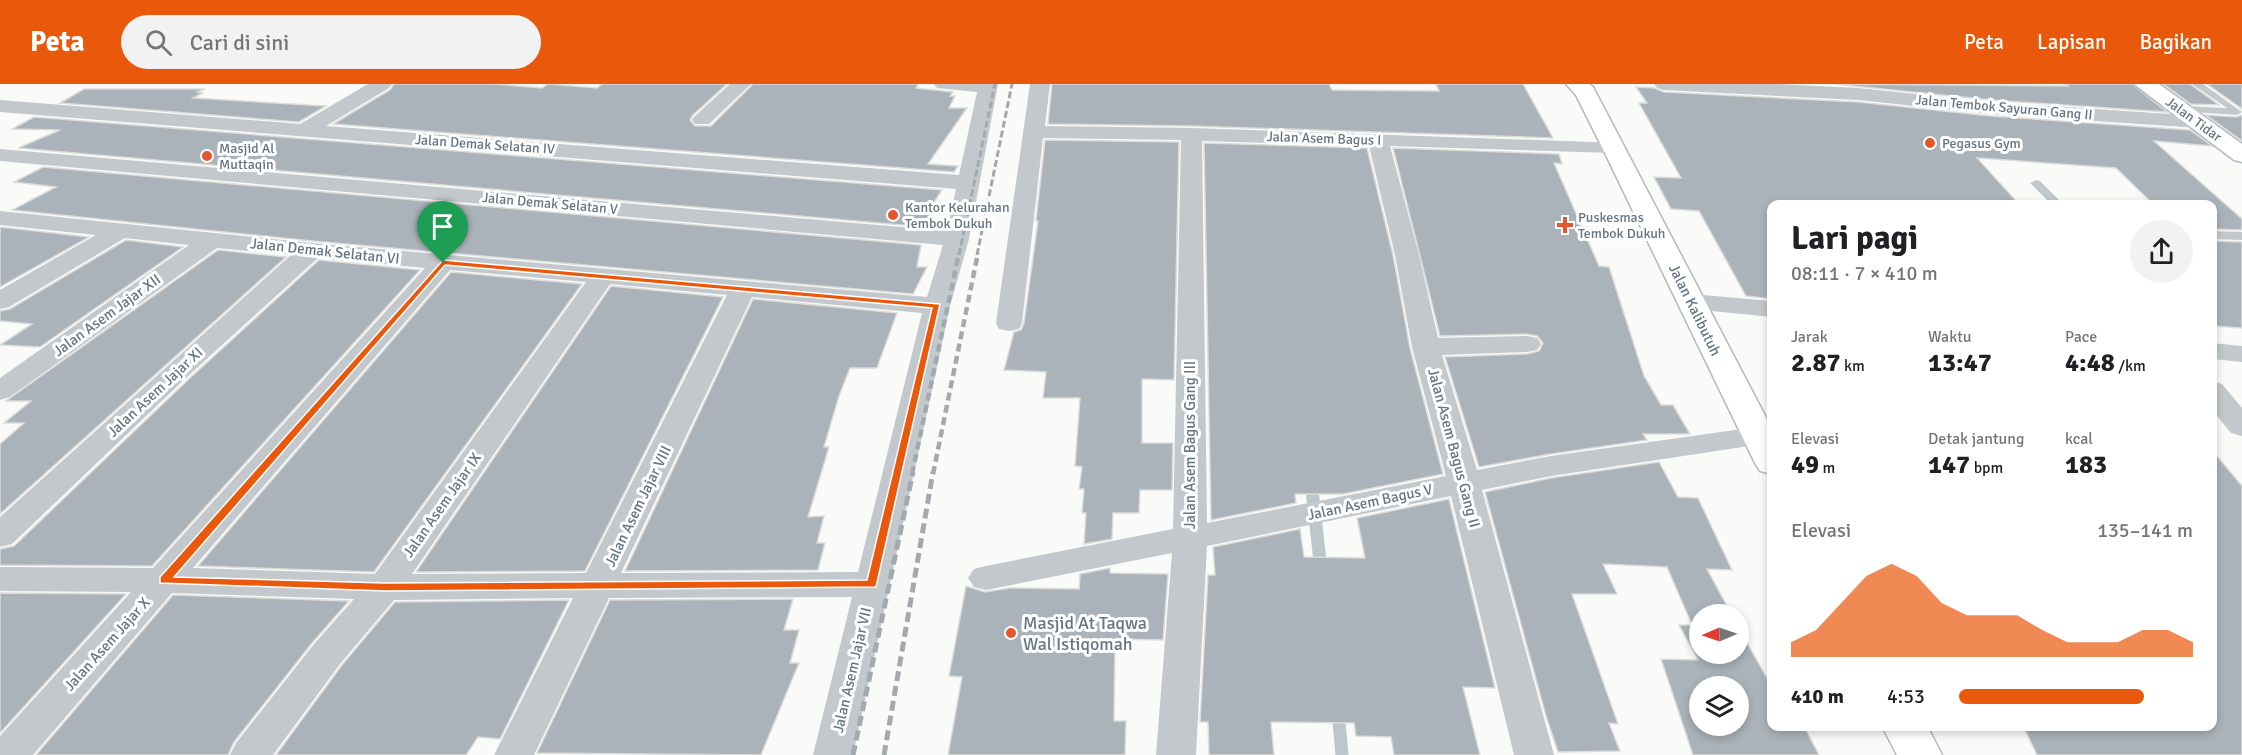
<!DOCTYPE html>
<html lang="id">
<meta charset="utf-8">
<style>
:root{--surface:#fff;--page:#f2f2f2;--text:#202124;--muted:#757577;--accent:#ea580c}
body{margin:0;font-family:Signika,sans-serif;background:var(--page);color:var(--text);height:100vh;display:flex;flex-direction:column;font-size:22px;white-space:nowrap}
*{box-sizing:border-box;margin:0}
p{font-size:20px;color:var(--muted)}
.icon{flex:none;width:33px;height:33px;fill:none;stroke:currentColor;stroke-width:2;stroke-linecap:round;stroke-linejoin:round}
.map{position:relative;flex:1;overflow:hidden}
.panel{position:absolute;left:1767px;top:116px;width:450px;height:531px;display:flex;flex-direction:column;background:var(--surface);border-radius:12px;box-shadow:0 3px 9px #0003}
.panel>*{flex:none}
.needle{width:39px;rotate:268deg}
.fabs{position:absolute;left:1689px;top:520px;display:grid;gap:12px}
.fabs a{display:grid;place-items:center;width:60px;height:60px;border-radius:50%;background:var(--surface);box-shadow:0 3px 9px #0003;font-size:30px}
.pin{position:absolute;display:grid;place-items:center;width:51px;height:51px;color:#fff;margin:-62px -26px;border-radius:50% 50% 50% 0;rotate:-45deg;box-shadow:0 0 6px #0007}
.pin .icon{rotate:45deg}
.round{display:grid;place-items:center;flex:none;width:63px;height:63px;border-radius:32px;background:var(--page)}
.headline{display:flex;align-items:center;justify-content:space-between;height:102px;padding:0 24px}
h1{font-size:33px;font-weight:700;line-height:45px}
.stats{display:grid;grid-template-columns:repeat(3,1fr);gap:9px;height:102px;padding:6px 24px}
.stats div{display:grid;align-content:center}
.stats b{font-size:26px;font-weight:700}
.stats small{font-size:16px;font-weight:400}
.stats p{font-size:16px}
.chart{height:168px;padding:12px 24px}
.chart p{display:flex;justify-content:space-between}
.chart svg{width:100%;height:108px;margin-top:6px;fill:var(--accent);opacity:.7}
ul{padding:0 24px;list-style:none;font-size:20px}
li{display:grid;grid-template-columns:96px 72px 1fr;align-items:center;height:45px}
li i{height:15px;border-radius:8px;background:var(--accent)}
header{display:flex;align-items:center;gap:36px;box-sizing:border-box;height:84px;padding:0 30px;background:var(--accent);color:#fff}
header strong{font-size:28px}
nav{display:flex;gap:33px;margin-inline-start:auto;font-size:21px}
.search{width:420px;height:54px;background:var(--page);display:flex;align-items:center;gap:15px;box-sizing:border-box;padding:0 21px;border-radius:33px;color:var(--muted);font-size:22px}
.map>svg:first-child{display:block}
</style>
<header>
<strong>Peta</strong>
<div class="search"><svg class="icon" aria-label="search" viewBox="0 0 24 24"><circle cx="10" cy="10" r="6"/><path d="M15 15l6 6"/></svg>Cari di sini</div>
<nav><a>Peta</a><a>Lapisan</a><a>Bagikan</a></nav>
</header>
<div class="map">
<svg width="2242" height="671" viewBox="0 0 2242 671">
<rect width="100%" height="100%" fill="#fafaf8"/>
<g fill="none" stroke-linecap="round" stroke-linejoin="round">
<!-- stream -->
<g stroke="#bbc7cb" stroke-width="13">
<polyline points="1311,397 1321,486"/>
<polyline points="1338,627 1342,671"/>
</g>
</g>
<!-- building -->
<g fill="#aab3b9" stroke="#dcdcda" stroke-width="1.5" fill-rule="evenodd">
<polygon points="394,0 494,0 542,4 548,0 597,4 602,0 727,0 693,31 690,36 695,42 711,42 753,0 918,0 916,4 953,8 950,12 955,12 949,24 967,24 928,80 958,82 954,88 333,40 390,6"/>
<polygon points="1052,0 1329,0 1332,6 1439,7 1436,0 1523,0 1553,54 1192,42 1048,40"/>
<polygon points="1834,0 2068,2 2065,0 2132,0 2167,28 1991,16"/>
<polygon points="2163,0 2190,0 2219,21 2191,20"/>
<polygon points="2207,0 2242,0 2242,25"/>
<polygon points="1636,3 1654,4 1664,8 1858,18 1991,32 2190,46 2212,62 2154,57 2242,135 2242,146 2212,145 2212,120 2153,120 2116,84 1977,74 2019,120 1772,120 1772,215 1746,212 1699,127 1671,125 1654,93 1681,94 1639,19 1647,19"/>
<polygon points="84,5 205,5 198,8 203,9 193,14 326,22 299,38 60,19"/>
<polygon points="2206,31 2237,33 2242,31 2242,57"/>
<polygon points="34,33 942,106 933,120 937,121 925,143 18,64 60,46 12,45"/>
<polygon points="1045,56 1179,58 1174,296 1142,295 1142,359 1173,359 1172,406 1140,406 1139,429 1113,429 1112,455 1084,460 1086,429 1082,429 1084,405 1079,405 1082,383 1075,382 1080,314 1043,314 1046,288 1004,286 1014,248 1021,246 1024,239 1038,137 1036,137"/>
<polygon points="1204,59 1367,64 1393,171 1410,264 1443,390 1343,410 1295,410 1296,419 1211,436"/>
<polygon points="1393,64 1559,70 1562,80 1554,79 1599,182 1609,183 1644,292 1661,321 1673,321 1690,350 1643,350 1647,356 1551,370 1479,383 1445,273 1527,270 1539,267 1543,259 1537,252 1527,250 1440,252"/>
<polygon points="43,83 921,161 917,183 927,183 913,210 312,157 12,126 56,103 14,98"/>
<polygon points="0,143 89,153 0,203"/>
<polygon points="126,156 183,163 40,263 0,261 32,240 0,237 0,227 10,225"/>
<polygon points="2212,157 2242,158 2242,244 2212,242"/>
<polygon points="218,166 286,173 0,430 0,360 24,339 4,339 31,317 6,317"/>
<polygon points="319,176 420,186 152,482 0,481 0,465 14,462 190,294"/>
<polygon points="451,188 582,200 374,488 198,482"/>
<polygon points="611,202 723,213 585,487 416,488"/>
<polygon points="753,215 897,229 877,284 850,284 839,312 824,363 829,363 808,433 824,432 817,459 825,459 818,486 625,487"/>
<polygon points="2212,366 2242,402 2242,671 2037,671 2023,642 2212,642"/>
<path d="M 1659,378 L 1678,413 L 1698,414 L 1732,486 L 1707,485 L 1732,531 L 1700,531 L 1700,570 L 1738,570 L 1738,543 L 1772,603 L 1772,642 L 1804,642 L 1819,671 L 1693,671 L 1661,575 L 1698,576 L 1679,541 L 1692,541 L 1667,483 L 1603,480 L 1617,510 L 1572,510 L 1618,640 L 1609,639 L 1620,667 L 1558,668 L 1546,632 L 1485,408 L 1551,394 ZM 1700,603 L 1738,603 L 1738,642 L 1700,642 Z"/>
<polygon points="1449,415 1495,604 1463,603 1480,671 1394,671 1391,653 1356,652 1354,639 1271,638 1274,671 1209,671 1208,638 1200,638 1208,491 1215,491 1213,463 1300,445 1304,473 1365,474 1357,434"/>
<polygon points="1110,484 1110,489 1168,490 1163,556 1115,555 1114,637 1126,637 1125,671 948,671 962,593 949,592 966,502 985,508 1010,504 1079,505 1080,490"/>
<polygon points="0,509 126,510 0,649"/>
<polygon points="173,511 349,517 312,559 234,658 228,671 36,671"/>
<polygon points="793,515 784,546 799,546 790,579 799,579 761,671 537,669 610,516"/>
<polygon points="569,516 500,655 478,653 466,671 276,671 342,581 395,518"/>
</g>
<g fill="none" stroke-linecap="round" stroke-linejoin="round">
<defs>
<g id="secondary">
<polygon points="1566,0 1589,0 1593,3 1772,345 1772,390 1760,387 1755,379 1602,63 1576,11"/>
<polygon points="2134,0 2159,0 2242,60 2242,78 2234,76"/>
<polygon points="1882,642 1927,642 1942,671 1897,671"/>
</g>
</defs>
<!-- secondary casing -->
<use href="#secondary" stroke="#b3babf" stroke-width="3"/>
<!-- lane -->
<g fill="#c3c8cc" fill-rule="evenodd">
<polygon points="2192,0 2203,0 2242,28 2237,31 2178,27 2178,23 2182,22 2227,24"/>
<polygon points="2036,96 2040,97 2063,120 2051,120 2030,99"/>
<polygon points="2212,147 2242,148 2242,156 2212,155"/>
</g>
<!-- street -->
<g fill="#c3c8cc" fill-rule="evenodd">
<path d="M 368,0 L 392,0 L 389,4 L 326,42 L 959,91 L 977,8 L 937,4 L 934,0 L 998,0 L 969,155 L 950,222 L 853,671 L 813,671 L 852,513 L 609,514 L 534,671 L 494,671 L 573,514 L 394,516 L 340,580 L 273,671 L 230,671 L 236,659 L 314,560 L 354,515 L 172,509 L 33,671 L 0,671 L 0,652 L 131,508 L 0,507 L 0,483 L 153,484 L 425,184 L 318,174 L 188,292 L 12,460 L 0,463 L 0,433 L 291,171 L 217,164 L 10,313 L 0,316 L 0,294 L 189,161 L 125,154 L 9,223 L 0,225 L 0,206 L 96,151 L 0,141 L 0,127 L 312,159 L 927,213 L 943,161 L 0,77 L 0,65 L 947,147 L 956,105 L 0,28 L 0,16 L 300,40 ZM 450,186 L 586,198 L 375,490 L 193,484 ZM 610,200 L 727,211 L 586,489 L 412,490 ZM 752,213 L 922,229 L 858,488 L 621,489 Z"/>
<polygon points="730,0 751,0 709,40 695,40 692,36 695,32"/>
<path d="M 1030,0 L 1050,0 L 1045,42 L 1192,44 L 1621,59 L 1625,63 L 1621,67 L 1614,69 L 1390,62 L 1419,171 L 1438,254 L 1527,252 L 1537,254 L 1541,260 L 1537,266 L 1527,268 L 1442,271 L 1477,386 L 1551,372 L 1756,343 L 1767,345 L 1771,352 L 1767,359 L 1756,361 L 1551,392 L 1482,406 L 1554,671 L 1514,671 L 1451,412 L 1207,462 L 1196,671 L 1156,671 L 1172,469 L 986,506 L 974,503 L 968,494 L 974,485 L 986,482 L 1173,445 L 1181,56 L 1043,54 L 1022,239 L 1019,245 L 1009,247 L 999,245 L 996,239 ZM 1202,57 L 1369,62 L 1395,171 L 1412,263 L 1446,392 L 1207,439 Z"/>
<polygon points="1654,0 1777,0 1858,4 1991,18 2199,32 2206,34 2209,38 2206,42 2199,44 1991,30 1858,16 1664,6 1657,4"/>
<polygon points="1691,210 1772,217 1772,233 1682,224 1678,218 1682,212"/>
<polygon points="2212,259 2242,262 2242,278 2212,275"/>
<polygon points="2212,297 2222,300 2242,324 2242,352 2231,349 2212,326"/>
</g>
<!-- secondary -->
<use href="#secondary" fill="#fff" fill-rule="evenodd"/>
<!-- rail-far2 -->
<g stroke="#a2aab0" stroke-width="3" stroke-dasharray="7 3" stroke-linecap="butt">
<polyline points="959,171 995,0"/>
<polyline points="977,171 1012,0"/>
</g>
<!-- rail-far1 -->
<g stroke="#a2aab0" stroke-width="4.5" stroke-dasharray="8 4.5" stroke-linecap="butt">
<polyline points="912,390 959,169"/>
<polyline points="933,390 978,169"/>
</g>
<!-- rail -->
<g stroke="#a2aab0" stroke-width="5" stroke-dasharray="10 5" stroke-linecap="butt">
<polyline points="853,671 913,388"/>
<polyline points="884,671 933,388"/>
</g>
</g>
<!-- route -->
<path fill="#ea580c" stroke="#fff" stroke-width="1.5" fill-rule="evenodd" d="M 443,176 L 940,220 L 876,503 L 385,507 L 160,499 L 160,493 ZM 445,181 L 932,224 L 867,496 L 385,499 L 174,493 Z"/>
<!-- markers -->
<g fill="#e4572e" stroke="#fff" stroke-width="2">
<circle cx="1930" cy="59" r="6"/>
<circle cx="207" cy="72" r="6"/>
<circle cx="893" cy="131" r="6"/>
<path d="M1562 132h6v6h6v6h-6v6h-6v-6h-6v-6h6z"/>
<circle cx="1011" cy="549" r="6"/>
</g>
<g text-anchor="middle" stroke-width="6" stroke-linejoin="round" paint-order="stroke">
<!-- far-street labels -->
<g font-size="14" fill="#657683" stroke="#fff">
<text transform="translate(2004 23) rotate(5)" y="5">Jalan Tembok Sayuran Gang II</text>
<text transform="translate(2194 35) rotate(36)" y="5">Jalan Tidar</text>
<text transform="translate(1324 54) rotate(2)" y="5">Jalan Asem Bagus I</text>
<text transform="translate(485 60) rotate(4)" y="5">Jalan Demak Selatan IV</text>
<text transform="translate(550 119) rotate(5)" y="5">Jalan Demak Selatan V</text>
</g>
<!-- far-poi labels -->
<g font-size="14" fill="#657683" stroke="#fff" text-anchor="start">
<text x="1942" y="64">Pegasus Gym</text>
<text x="219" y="69">Masjid Al<tspan x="219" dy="16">Muttaqin</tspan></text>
<text x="905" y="128">Kantor Kelurahan<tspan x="905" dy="16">Tembok Dukuh</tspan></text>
<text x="1578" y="138">Puskesmas<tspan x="1578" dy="16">Tembok Dukuh</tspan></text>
</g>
<!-- street labels -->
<g font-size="15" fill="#657683" stroke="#fff">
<text transform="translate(325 167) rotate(6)" y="5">Jalan Demak Selatan VI</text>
<text transform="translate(1695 226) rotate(64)" y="5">Jalan Kalibutuh</text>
<text transform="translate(107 231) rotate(-36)" y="5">Jalan Asem Jajar XII</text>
<text transform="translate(155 308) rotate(-43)" y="5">Jalan Asem Jajar XI</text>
<text transform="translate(1190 361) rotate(-90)" y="5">Jalan Asem Bagus Gang III</text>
<text transform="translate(1454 364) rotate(75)" y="5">Jalan Asem Bagus Gang II</text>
<text transform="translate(1370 418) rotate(-12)" y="5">Jalan Asem Bagus V</text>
<text transform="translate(442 421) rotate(-55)" y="5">Jalan Asem Jajar IX</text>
<text transform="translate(638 422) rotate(-64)" y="5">Jalan Asem Jajar VIII</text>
<text transform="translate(107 560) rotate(-48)" y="5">Jalan Asem Jajar X</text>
<text transform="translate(852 586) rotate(-77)" y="5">Jalan Asem Jajar VII</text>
</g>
<!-- near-poi labels -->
<g font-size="18" fill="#657683" stroke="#fff" text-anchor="start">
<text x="1023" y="545">Masjid At Taqwa<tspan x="1023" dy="21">Wal Istiqomah</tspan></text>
</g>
</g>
</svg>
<div class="fabs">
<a><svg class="needle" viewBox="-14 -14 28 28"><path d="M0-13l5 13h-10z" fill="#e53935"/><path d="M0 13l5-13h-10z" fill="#757577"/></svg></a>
<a><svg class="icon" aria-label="layers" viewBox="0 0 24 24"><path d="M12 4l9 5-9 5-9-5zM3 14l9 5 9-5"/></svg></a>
</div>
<div class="pin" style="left:443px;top:179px;background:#1e9e55"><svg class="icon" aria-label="arrive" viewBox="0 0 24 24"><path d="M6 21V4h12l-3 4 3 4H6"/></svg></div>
<section class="panel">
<div class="headline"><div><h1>Lari pagi</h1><p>08:11 · 7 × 410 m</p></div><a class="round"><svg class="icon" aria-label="share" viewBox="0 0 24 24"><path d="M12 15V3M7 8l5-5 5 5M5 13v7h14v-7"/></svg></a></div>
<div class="stats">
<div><p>Jarak</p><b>2.87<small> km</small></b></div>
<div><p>Waktu</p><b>13:47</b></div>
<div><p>Pace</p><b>4:48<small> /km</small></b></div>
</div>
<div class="stats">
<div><p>Elevasi</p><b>49<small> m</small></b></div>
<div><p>Detak jantung</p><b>147<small> bpm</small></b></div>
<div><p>kcal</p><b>183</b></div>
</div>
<div class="chart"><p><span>Elevasi</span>135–141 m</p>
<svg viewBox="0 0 160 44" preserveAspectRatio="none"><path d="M0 44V38L10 33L20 22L30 11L40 6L50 11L60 22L70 27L80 27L90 27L100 33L110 38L120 38L130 38L140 33L150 33L160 38V44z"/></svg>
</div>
<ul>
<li><b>410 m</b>4:53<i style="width:79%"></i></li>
</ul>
</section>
</div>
